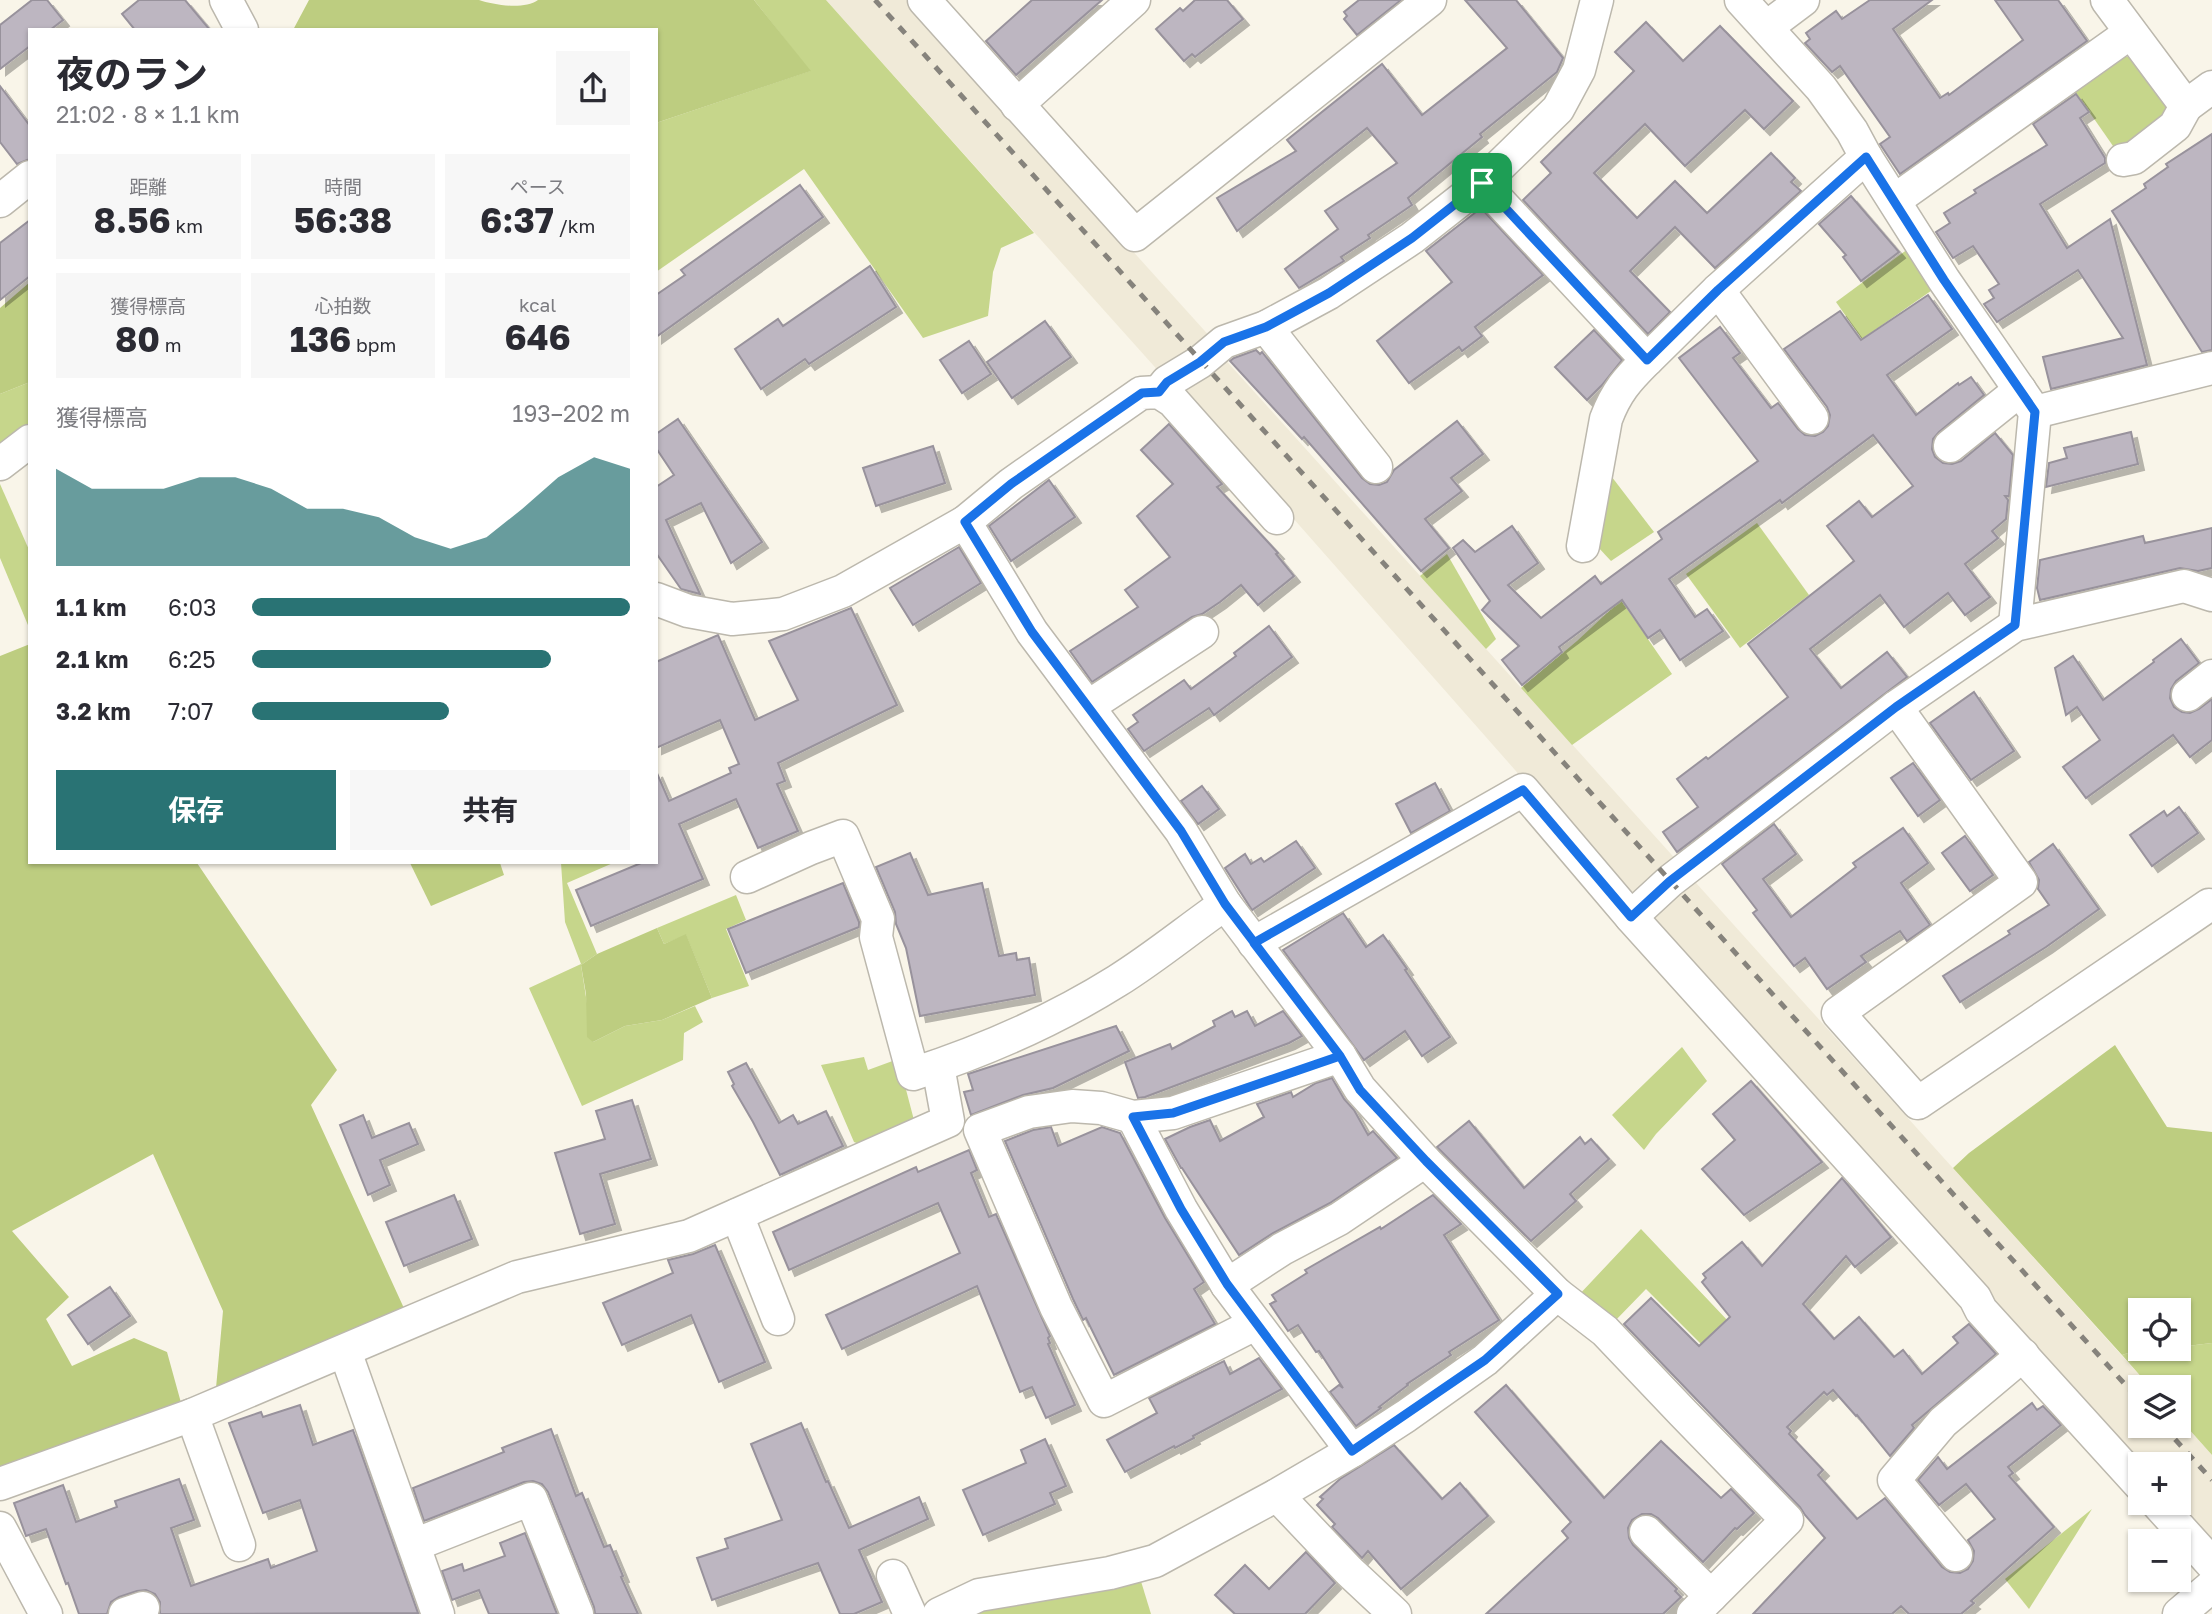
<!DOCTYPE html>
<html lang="ja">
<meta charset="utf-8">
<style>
:root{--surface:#fff;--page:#f7f7f7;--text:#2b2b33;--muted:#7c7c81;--accent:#297374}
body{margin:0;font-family:"Golos Text","Noto Sans JP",sans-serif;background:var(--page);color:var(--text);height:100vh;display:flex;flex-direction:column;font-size:26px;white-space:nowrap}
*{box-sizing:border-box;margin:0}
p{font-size:23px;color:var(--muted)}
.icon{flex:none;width:38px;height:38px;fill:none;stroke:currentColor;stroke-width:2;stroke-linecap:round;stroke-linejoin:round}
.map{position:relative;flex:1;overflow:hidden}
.panel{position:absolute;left:28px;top:28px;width:630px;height:836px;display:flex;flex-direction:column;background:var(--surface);border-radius:0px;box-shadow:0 2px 5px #0004}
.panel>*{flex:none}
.tools{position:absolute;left:2128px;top:1298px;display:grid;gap:14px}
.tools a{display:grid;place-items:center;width:63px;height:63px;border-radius:0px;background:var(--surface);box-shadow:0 2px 5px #0004;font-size:35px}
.pin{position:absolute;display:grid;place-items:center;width:60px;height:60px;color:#fff;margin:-30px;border-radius:14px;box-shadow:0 4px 10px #0006}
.round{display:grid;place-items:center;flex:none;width:74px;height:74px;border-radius:0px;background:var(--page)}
.head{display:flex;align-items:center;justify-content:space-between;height:119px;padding:0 28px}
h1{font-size:38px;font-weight:700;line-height:52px}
.stats{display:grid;grid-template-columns:repeat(3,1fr);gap:10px;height:119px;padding:7px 28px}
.stats div{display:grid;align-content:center;border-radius:0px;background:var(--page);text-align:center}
.stats b{font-size:35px;font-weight:700}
.stats small{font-size:19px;font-weight:400}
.stats p{font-size:19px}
.chart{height:196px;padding:14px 28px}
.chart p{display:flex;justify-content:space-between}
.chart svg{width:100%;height:126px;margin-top:7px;fill:var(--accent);opacity:.7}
.primary-button{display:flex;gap:14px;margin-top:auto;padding:14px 28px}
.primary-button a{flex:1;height:80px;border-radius:0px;background:var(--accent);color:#fff;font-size:28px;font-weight:700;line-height:80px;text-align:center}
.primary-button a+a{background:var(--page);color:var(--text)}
ul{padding:0 28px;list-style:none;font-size:23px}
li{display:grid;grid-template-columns:112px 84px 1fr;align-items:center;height:52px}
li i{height:18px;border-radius:9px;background:var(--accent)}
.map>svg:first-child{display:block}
</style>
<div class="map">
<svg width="2212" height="1614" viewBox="0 0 2212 1614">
<defs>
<filter id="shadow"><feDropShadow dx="6" dy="6" stdDeviation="0" flood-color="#0004"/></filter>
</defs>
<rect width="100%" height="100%" fill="#f9f5e9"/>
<!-- built -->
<g fill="#f0ead8">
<polygon points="826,0 906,0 1213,340 1162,375"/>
<polygon points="1221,355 1680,864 1638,903 1530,787 1285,509 1169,385"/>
<polygon points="1688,874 2151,1388 2140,1388 2140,1426 2179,1426 2179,1418 2212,1455 2212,1551 2169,1503 2179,1503 2179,1465 2140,1465 1774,1068 1648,912"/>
</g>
<!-- green -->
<g fill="#c6d68b">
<polygon points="754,0 826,0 1034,233 1001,248 993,272 988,316 923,338 804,169 656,272 656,123 810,71"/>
<polygon points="2121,56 2134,58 2170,108 2168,121 2120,156 2074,90"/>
<polygon points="1912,246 1938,286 1862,339 1836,302"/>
<polygon points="30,382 30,429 0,452 0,394"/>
<polygon points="1605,468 1654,532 1611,561 1597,546"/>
<polygon points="0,484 30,552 30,630 0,558"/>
<polygon points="1757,523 1809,595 1740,648 1686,574"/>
<polygon points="1447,554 1496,639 1486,649 1420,576"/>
<polygon points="1621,600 1672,674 1572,745 1521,688 1577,641"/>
<polygon points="561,863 613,863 567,883 597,954 581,965 593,1042 625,1026 662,1020 695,1006 703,1022 684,1033 683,1060 582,1106 529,988 581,964 565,922"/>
<polygon points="736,895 746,920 726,929 749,986 712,998 686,935 664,944 657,928"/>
<polygon points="1682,1047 1707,1081 1656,1134 1644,1150 1612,1115"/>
<polygon points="864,1057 868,1070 898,1059 915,1124 864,1146 854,1142 821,1065"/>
<polygon points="1641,1229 1763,1358 1740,1383 1646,1289 1613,1323 1577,1297"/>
<polygon points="2212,1343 2212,1455 2179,1418 2179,1388 2151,1388 2122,1355 2140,1349 2179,1349 2179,1347"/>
<polygon points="2092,1509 2029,1609 2005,1579"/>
<polygon points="1140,1578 1151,1614 963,1614"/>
</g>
<!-- forest -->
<g fill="#bdcd80">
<path d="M 309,0 L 479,0 C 494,5 524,10 538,0 L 754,0 L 811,71 L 656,123 L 656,30 L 293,30 Z"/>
<polygon points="30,282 30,382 0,394 0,308"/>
<polygon points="30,644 30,863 197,863 337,1070 311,1105 408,1317 215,1399 223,1311 153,1154 12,1231 69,1297 46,1319 72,1366 134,1338 167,1352 183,1410 0,1475 0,656"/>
<polygon points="410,863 500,863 504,875 431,906"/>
<polygon points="657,928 664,944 686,934 712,998 662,1020 625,1026 593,1042 587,1037 586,994 581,965 597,954"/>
<polygon points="2115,1045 2167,1127 2212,1132 2212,1343 2179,1347 2179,1311 2140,1311 2140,1349 2122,1355 1953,1168 1969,1153"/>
</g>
<!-- building -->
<g fill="#bdb6c1" stroke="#98929c" stroke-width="2" filter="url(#shadow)">
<polygon points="32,0 47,0 63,20 50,30 30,30 30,46 0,69 0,25"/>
<polygon points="139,0 185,0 210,30 135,30 122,14"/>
<polygon points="1032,0 1102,0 1016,75 986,41"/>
<polygon points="1195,0 1227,0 1243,19 1195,57 1192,54 1184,61 1156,29 1180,8 1183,11"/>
<polygon points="1359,0 1401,0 1357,35 1344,19 1347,16 1344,12"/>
<polygon points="1465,0 1516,0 1563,58 1557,72 1480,134 1482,137 1408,198 1412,205 1368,235 1370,238 1341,257 1344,261 1299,288 1285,269 1338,229 1325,211 1397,163 1367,128 1237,231 1217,198 1296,151 1287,140 1382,64 1422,115 1507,48"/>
<polygon points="1870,0 1932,0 1893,29 1940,98 1948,93 1949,95 2023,40 1995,0 2058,0 2087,41 1900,174 1880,144 1890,137 1840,66 1832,72 1805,43 1810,39 1806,33 1836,11 1842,19"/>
<polygon points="1646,22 1683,61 1720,26 1793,101 1764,129 1745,110 1685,166 1645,124 1594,173 1637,218 1675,181 1707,213 1771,153 1795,178 1791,182 1801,191 1715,268 1675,227 1630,271 1670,312 1648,334 1523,200 1551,173 1541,162 1634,71 1615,52"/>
<polygon points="0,86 30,126 30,159 17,164 0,142"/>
<polygon points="2076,94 2089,112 2080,118 2105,158 2105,163 2040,204 2067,248 2110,219 2147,365 2051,389 2043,357 2123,338 2078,270 1997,322 1984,304 1994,298 1989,290 1999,284 1973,246 1953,258 1936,232 1950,223 1944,213 1976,193 1974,190 2047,145 2033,124"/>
<polygon points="2212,134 2212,350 2202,352 2112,211 2146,188 2144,184 2168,167 2166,164"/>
<polygon points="800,185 823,217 656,337 656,295 685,275 681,270"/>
<polygon points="1851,196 1899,252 1861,281 1843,257 1846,255 1819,224"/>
<polygon points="1481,208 1543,275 1475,327 1482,336 1462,351 1459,347 1409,383 1377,341 1452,282 1426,251"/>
<polygon points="30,220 30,276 0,300 0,243"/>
<polygon points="870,266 896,307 809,364 805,359 761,389 735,349 778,319 783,326"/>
<polygon points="1928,295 1952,329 1887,375 1916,415 1958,383 1959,385 1971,377 1984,395 1939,432 1933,439 1932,449 1935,457 1943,463 1952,464 1961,461 1995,433 2013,455 2009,496 2005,496 2008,500 2006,519 1992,531 1998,538 1965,564 1990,597 1965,615 1948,593 1904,627 1880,595 1810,649 1841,688 1887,652 1907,677 1677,852 1663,832 1698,807 1677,779 1706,757 1708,759 1788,697 1748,644 1854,561 1827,526 1859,501 1872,517 1913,486 1873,435 1782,503 1780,500 1669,579 1695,617 1707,609 1723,631 1680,660 1660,630 1648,638 1622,600 1559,647 1562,652 1522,685 1502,660 1519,646 1482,610 1490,601 1453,548 1463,540 1475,552 1512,526 1538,563 1508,585 1541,618 1595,576 1601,584 1662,539 1658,532 1758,461 1679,358 1720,327 1740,353 1733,358 1771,408 1778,403 1798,429 1805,435 1815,436 1823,432 1828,426 1830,415 1827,407 1784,349 1840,311 1861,340"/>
<polygon points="1045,321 1071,357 1012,398 987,362"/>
<polygon points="1594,330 1622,360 1602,385 1587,400 1555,367"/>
<polygon points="969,341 991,374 962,393 940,360"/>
<polygon points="1256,350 1260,354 1262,352 1362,478 1370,484 1379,485 1387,482 1394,470 1457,421 1483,454 1451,478 1462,491 1425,519 1449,548 1421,571 1304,437 1302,439 1230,361 1234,358"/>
<polygon points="678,419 762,542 731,563 701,503 666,520 700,594 681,589 656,553 656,487 674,475 656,448 656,434"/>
<polygon points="1169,424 1222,484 1217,487 1278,553 1276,554 1294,576 1258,605 1241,585 1220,602 1202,614 1192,617 1092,682 1070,651 1138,607 1125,590 1170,557 1137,516 1173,484 1141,450"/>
<polygon points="2131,432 2138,464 2046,487 2049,463 2067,458 2064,448"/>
<polygon points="933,446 945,483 876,506 863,468"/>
<polygon points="1049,480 1075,517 1011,561 989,526"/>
<polygon points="2212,528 2212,568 2198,571 2180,568 2040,600 2037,588 2040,560 2143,536 2145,543"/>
<polygon points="959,547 981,583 913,625 890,588"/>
<polygon points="851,608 897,705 778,763 785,781 777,784 798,831 758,848 736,799 679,824 703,879 591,926 576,890 641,863 656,863 656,771 669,801 731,773 729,768 739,764 720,720 656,748 656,662 718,635 755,720 798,700 769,641"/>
<polygon points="1269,626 1292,657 1214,715 1209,708 1144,751 1128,729 1138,722 1133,715 1184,680 1191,689 1236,656 1234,653"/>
<polygon points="2181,639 2199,663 2176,681 2171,689 2170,698 2174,707 2182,712 2190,713 2199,709 2212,699 2212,740 2190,757 2173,735 2086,798 2063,767 2100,740 2077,707 2066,715 2055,668 2073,656 2103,700 2154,662 2153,660"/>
<polygon points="1974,692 2014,751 1971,780 1930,723"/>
<polygon points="1913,763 1940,800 1918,816 1891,778"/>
<polygon points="1435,783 1450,811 1411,833 1396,804"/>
<polygon points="1202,786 1219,809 1198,824 1181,801"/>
<polygon points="2179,807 2198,833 2152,866 2130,835 2164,811 2167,816"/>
<polygon points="1774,824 1796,854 1763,879 1791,917 1856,867 1853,863 1903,828 1928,863 1901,883 1930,925 1907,941 1900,931 1861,956 1866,962 1827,989 1805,958 1794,966 1753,913 1757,910 1722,864"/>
<polygon points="1965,836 1993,875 1970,891 1942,853"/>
<polygon points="1296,841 1315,868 1252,910 1225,868 1245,854 1251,864 1261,858 1264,862"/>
<polygon points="2053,844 2099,909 2046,947 1960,1002 1943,976 2010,934 2008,931 2049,905 2038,889 2039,880 2029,862"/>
<polygon points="910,853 928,895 982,883 999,956 1016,953 1017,960 1029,958 1035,995 920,1016 906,948 896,924 895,912 876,867"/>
<polygon points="843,883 859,922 859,927 746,973 728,929"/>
<polygon points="1343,913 1366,947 1383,935 1407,969 1405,970 1450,1037 1422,1056 1405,1031 1364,1060 1283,950"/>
<polygon points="1232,1011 1235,1017 1247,1011 1255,1026 1283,1011 1302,1036 1289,1043 1145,1097 1138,1098 1125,1062 1170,1044 1172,1049 1215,1026 1213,1021"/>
<polygon points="1116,1026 1129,1051 1053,1088 1023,1095 971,1115 964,1092 973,1090 968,1074"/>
<polygon points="746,1063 779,1123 793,1115 798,1124 826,1111 843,1146 780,1175 753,1122 732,1086 734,1084 728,1072"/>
<polygon points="1332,1078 1344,1099 1354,1110 1368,1135 1373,1131 1397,1158 1330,1203 1273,1233 1239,1255 1182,1168 1181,1168 1165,1139 1190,1127 1210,1120 1220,1141 1264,1117 1257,1104 1291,1092 1293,1097 1316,1083"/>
<polygon points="1751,1081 1822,1162 1744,1215 1702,1169 1735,1140 1713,1114"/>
<polygon points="632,1100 651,1159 600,1174 615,1224 580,1234 555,1153 605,1139 596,1111"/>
<polygon points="363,1115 372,1138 409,1123 418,1144 380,1160 390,1185 368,1195 340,1125"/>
<polygon points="1469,1121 1524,1188 1580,1137 1585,1144 1591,1139 1609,1159 1570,1194 1576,1201 1531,1241 1437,1147"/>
<polygon points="1051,1127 1058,1146 1102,1127 1120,1133 1165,1218 1204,1282 1194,1289 1215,1324 1114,1375 1086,1318 1083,1320 1073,1299 1005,1141 1033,1130"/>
<polygon points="969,1150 977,1170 971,1173 989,1217 996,1214 1050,1336 1048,1338 1050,1343 1048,1344 1075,1405 1046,1418 1032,1387 1020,1392 977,1286 842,1349 826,1315 960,1253 938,1203 789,1270 773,1232 916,1167 918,1172"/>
<polygon points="1842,1178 1891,1237 1855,1267 1846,1256 1803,1304 1834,1339 1859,1317 1894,1357 1903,1350 1922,1374 1958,1343 1953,1337 1969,1324 1996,1354 1912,1425 1914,1428 1890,1456 1857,1415 1856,1416 1833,1390 1827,1395 1824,1392 1787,1427 1791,1431 1789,1434 1823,1470 1818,1475 1857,1519 1885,1498 1942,1567 1950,1572 1960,1573 1968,1569 1973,1561 1974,1551 1968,1540 1995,1519 1966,1484 1939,1505 1918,1480 1938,1457 1947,1469 2032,1403 2037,1410 2043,1406 2061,1425 2008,1467 2013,1473 2009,1476 2054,1527 1971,1601 1974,1603 1961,1614 1909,1614 1901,1606 1892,1614 1753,1614 1825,1538 1805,1515 1800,1507 1624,1324 1651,1298 1699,1346 1730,1317 1702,1282 1706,1278 1703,1274 1742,1242 1762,1266"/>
<polygon points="454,1195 472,1239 404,1266 386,1222"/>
<polygon points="1433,1195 1461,1224 1444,1235 1499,1320 1449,1352 1451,1355 1407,1384 1408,1385 1379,1407 1381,1408 1356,1426 1330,1392 1339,1385 1343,1388 1319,1351 1316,1352 1298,1325 1288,1331 1270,1304 1276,1301 1272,1295 1307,1273 1305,1270 1380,1227 1381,1229"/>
<polygon points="715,1245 765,1362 719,1382 691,1315 622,1345 603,1303 673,1273 668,1260 693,1254"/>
<polygon points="110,1287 130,1316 88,1344 68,1315"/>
<polygon points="1259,1358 1282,1389 1193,1436 1194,1438 1175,1448 1174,1446 1125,1472 1107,1440 1157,1413 1149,1398 1224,1361 1230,1374"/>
<polygon points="1506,1385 1604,1498 1661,1441 1721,1498 1731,1489 1754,1513 1737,1529 1735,1528 1703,1562 1658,1518 1651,1514 1642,1514 1632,1520 1628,1528 1629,1538 1633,1545 1677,1589 1675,1591 1681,1597 1663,1614 1486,1614 1568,1538 1562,1531 1571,1522 1475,1412"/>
<polygon points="300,1405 313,1445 353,1430 418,1613 160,1614 160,1602 155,1594 146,1590 137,1591 119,1597 111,1602 107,1614 79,1614 68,1583 66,1584 46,1529 26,1536 14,1503 63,1485 76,1522 117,1507 115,1501 179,1479 194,1520 171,1528 191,1586 268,1559 271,1568 317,1551 300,1500 263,1513 229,1423 261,1412 263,1417"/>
<polygon points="801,1423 826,1482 828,1481 849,1528 919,1497 928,1519 859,1550 882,1602 854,1614 840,1614 818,1563 712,1600 697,1558 728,1548 725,1539 782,1520 751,1444"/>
<polygon points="551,1429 576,1496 582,1493 604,1547 610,1545 623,1576 621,1577 638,1614 595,1614 594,1607 548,1492 542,1484 533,1481 524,1482 424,1521 413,1488 504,1452 502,1448"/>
<polygon points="1045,1439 1066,1486 1050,1493 1055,1504 983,1535 963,1490 1026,1463 1021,1450"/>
<polygon points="1394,1445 1442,1499 1460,1483 1488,1516 1401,1589 1368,1551 1362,1558 1332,1527 1335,1524 1317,1505 1323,1499 1320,1497 1340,1479"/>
<polygon points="525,1533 557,1614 489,1614 479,1590 452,1600 442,1571 462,1564 464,1571 505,1556 500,1543"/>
<polygon points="1306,1552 1335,1583 1305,1614 1235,1614 1215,1595 1245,1565 1269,1589"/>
</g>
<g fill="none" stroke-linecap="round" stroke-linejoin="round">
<defs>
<g id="minor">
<polyline points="226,0 242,30"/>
<polyline points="924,0 1135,235 1430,0"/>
<polyline points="1741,0 1821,88 1852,131 1866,157 1944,280 2035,412 2015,625"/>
<polyline points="2107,0 2186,106 2212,87"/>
<polyline points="1767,27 1803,0"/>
<polyline points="1017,105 1134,0"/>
<polyline points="2123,160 2134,158 2175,126 2186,106"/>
<polyline points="1482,183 1647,360 1718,290 1866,157"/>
<polyline points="1895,200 2130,33"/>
<polyline points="0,201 30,177"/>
<polyline points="1718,290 1812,418"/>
<polyline points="1266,327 1376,467"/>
<polyline points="1159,392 1167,382 1200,362 1224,342 1266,327 1329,293 1412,238 1482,183 1558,109 1579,70 1597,0"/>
<polyline points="2035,412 2212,368"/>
<polyline points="1950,446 2020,390"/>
<polyline points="0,464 30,441"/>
<path d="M 1583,546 L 1606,419 C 1616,392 1627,380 1647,360"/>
<polyline points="656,599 688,611 732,619 783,614 843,591 965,522 1011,484 1141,393 1159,392 1173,401 1277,518"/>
<polyline points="2188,695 2212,676"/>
<polyline points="1089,706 1202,632"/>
<polyline points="1896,707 2021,882 1838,1013 1918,1103 2209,905"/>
<path d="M 747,877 L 811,848 L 843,836 L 878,919 L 876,937 L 913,1074 C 984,1051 1053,1021 1117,981 C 1154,958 1189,929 1225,904"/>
<polyline points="1631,917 1670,881 1896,707 2015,625 2184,586 2212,595"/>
<polyline points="1254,943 1523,790 1631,917 1975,1298 1981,1310 2140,1485"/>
<polyline points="1133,1117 1181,1209 1227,1285 1352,1451"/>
<polyline points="737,1215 778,1319"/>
<polyline points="1227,1285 1282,1249 1339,1219 1425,1161"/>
<polyline points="1557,1294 1605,1331 1683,1413 1787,1520 1693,1614"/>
<polyline points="1255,1324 1104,1401 1056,1307 980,1130 1029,1112 1072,1106 1101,1108 1133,1117 1173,1113 1340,1056"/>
<polyline points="345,1351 438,1614"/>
<polyline points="192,1415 239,1545"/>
<polyline points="0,1484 192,1415 517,1277 689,1236 948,1121 938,1066"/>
<polyline points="1277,1495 1349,1571 1395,1614"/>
<polyline points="2157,1503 2212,1564"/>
<polyline points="0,1528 46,1614"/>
<polyline points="1646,1532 1711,1596"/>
<polyline points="414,1545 531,1499 577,1614"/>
<polyline points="1956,1555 1894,1480 1943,1422 2023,1355"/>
<polyline points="893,1576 910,1614"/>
<polyline points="125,1614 143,1608"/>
<polyline points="939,1614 979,1595 1110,1573 1155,1561 1277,1495 1352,1451 1406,1416 1485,1360 1557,1294 1425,1161 1360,1089 1340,1056 1225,904 1181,831 1032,632 965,522"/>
<polyline points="2179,1614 2212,1586"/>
</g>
</defs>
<!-- minor casing -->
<use href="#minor" stroke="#bcb8ad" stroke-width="35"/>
<!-- minor -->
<use href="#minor" stroke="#fff" stroke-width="32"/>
<!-- rail -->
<g stroke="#86837c" stroke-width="5" stroke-dasharray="9 9" stroke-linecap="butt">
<polyline points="875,0 2140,1401"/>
<polyline points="2163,1426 2212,1480"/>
</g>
</g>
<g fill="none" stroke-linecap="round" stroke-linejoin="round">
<defs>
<polyline id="route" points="1482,183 1412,238 1329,293 1266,327 1224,342 1200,362 1167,382 1159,392 1142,393 1011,484 965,522 1032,632 1181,831 1225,904 1340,1056 1360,1090 1426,1161 1558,1294 1485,1360 1352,1451 1227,1284 1181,1209 1133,1117 1173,1113 1340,1056 1254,943 1523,790 1631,917 1670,881 1896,707 2015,625 2035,412 1944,280 1866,157 1718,290 1647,360 1482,183"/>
</defs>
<!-- route casing -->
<use href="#route" stroke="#fff" stroke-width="14"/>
<!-- route -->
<use href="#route" stroke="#1a73e8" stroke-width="9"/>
</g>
</svg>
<div class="tools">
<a><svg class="icon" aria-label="locate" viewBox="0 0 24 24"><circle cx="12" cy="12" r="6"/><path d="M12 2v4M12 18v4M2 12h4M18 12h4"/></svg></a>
<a><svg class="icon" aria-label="layers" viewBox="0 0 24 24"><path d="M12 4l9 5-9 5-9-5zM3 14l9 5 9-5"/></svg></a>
<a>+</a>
<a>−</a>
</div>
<div class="pin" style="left:1482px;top:183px;background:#1e9e55"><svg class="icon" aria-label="arrive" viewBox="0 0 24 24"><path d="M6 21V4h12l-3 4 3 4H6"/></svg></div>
<section class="panel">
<div class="head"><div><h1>夜のラン</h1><p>21:02 · 8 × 1.1 km</p></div><a class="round"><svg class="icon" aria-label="share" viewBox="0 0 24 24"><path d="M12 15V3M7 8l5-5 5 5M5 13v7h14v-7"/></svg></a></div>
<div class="stats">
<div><p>距離</p><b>8.56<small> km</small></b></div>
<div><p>時間</p><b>56:38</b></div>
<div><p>ペース</p><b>6:37<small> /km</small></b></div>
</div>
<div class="stats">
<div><p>獲得標高</p><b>80<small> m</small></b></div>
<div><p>心拍数</p><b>136<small> bpm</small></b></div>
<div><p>kcal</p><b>646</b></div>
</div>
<div class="chart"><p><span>獲得標高</span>193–202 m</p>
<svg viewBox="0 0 160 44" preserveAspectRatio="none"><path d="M0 44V10L10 17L20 17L30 17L40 13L50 13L60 17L70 24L80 24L90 27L100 34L110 38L120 34L130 24L140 13L150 6L160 10V44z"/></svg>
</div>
<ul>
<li><b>1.1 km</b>6:03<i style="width:100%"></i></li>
<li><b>2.1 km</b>6:25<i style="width:79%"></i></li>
<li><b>3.2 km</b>7:07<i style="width:52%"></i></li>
</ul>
<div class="primary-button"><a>保存</a><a>共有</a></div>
</section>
</div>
